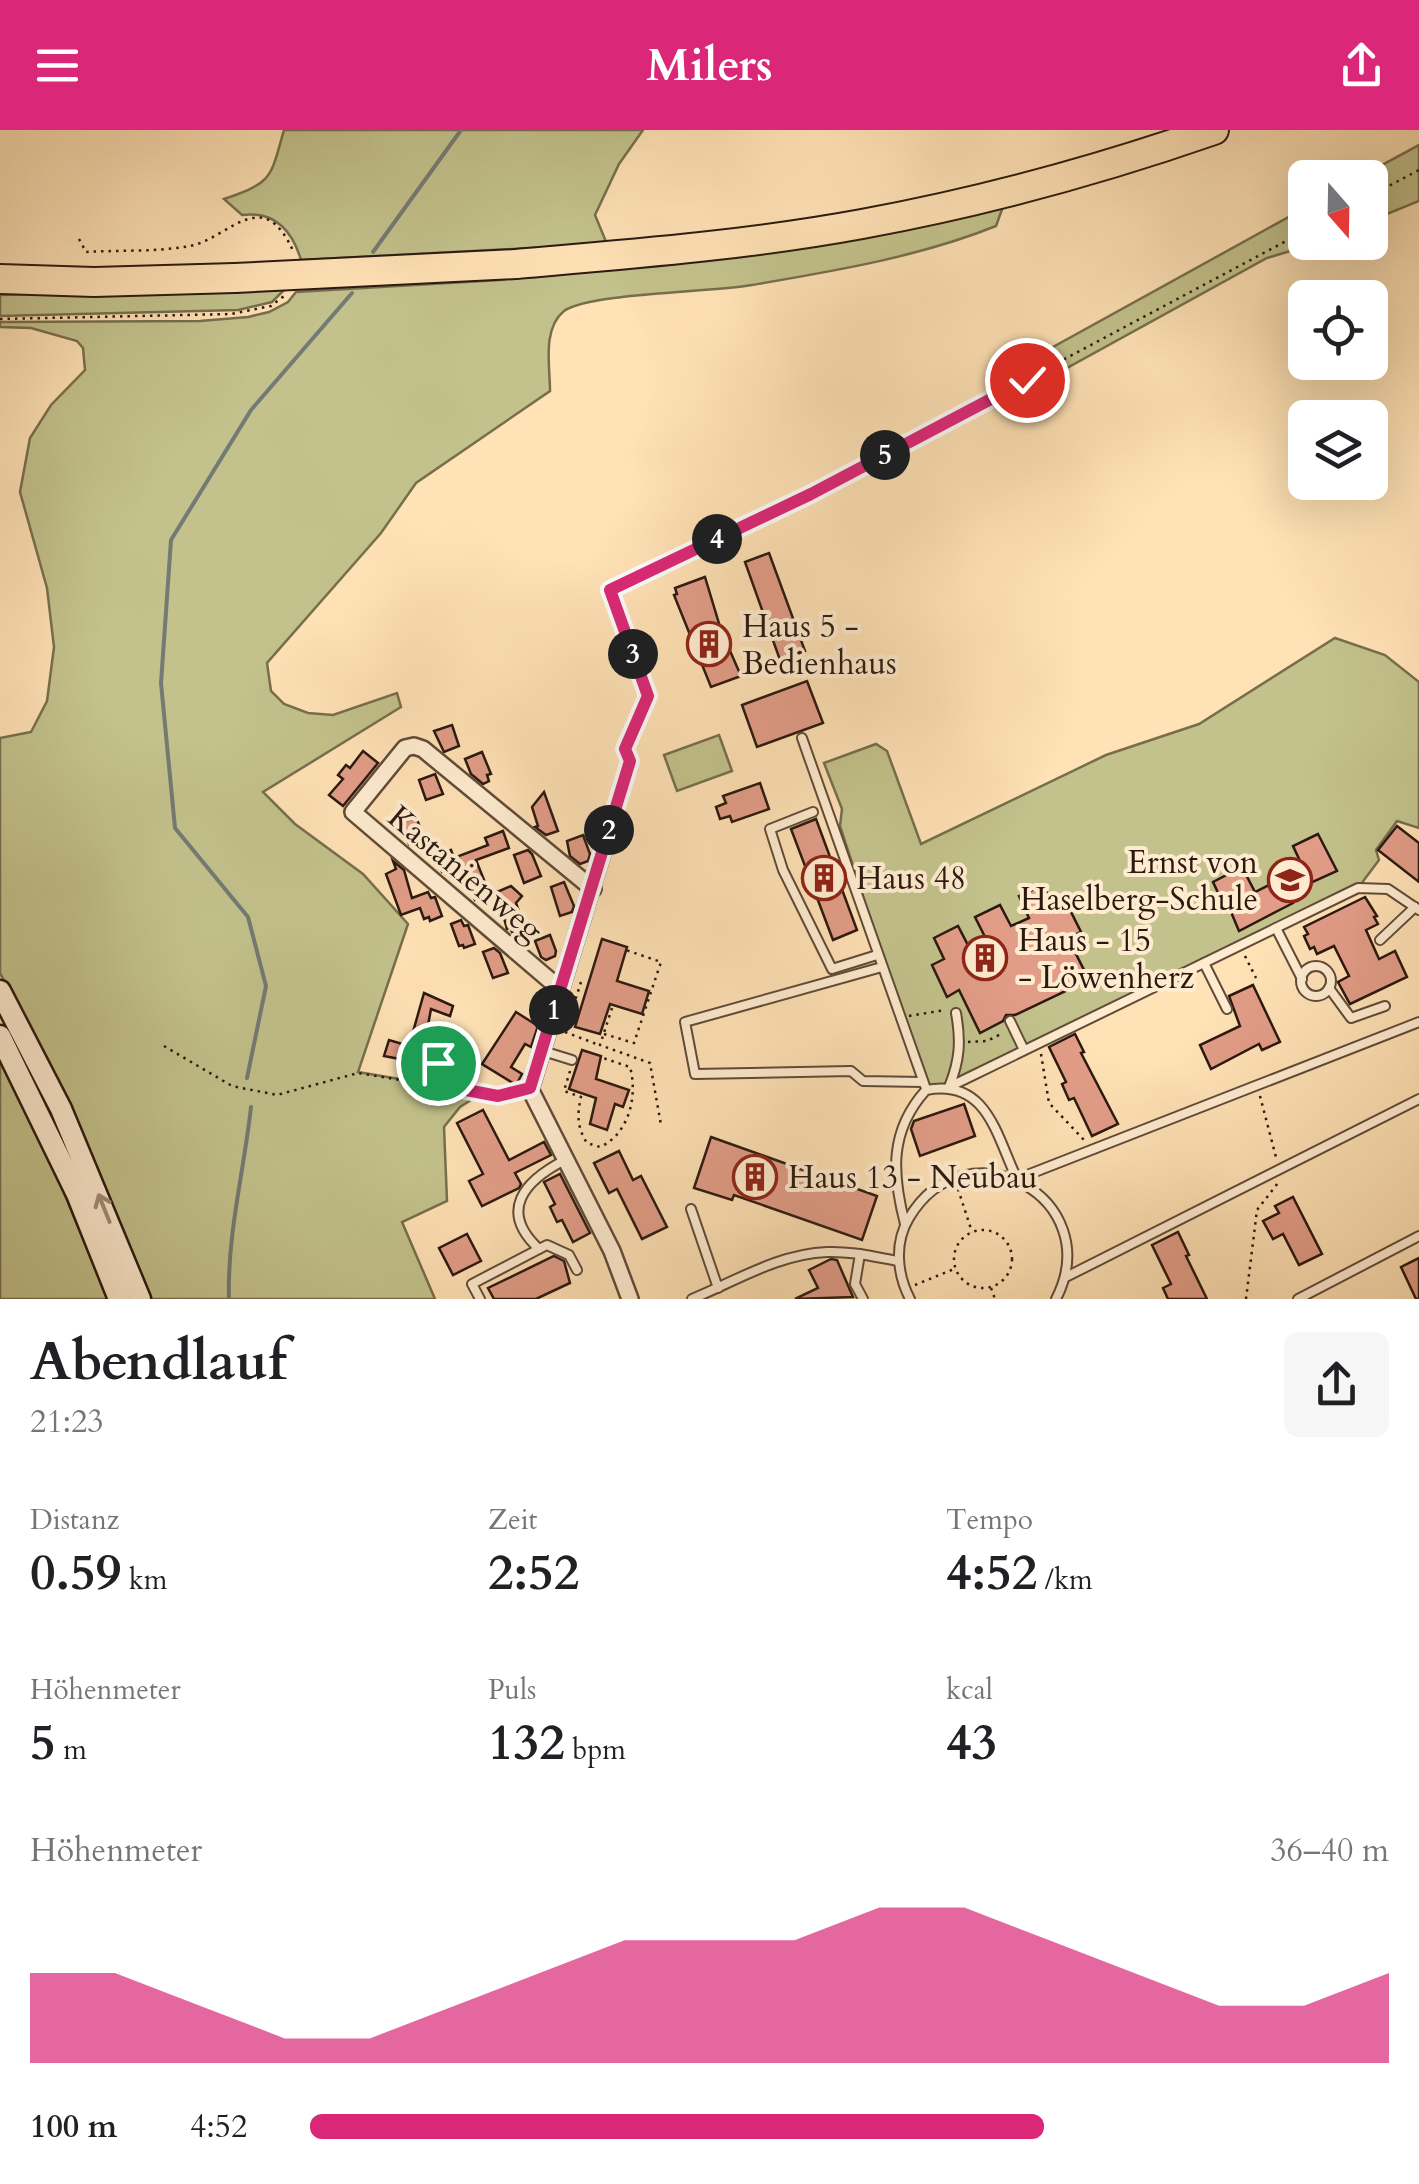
<!DOCTYPE html>
<html lang="de">
<meta charset="utf-8">
<style>
:root{--surface:#fff;--page:#f6f6f6;--text:#202124;--muted:#757577;--accent:#db2777}
body{margin:0;font-family:Cardo,serif;background:var(--page);color:var(--text);height:100vh;display:flex;flex-direction:column;font-size:38px;white-space:nowrap}
*{box-sizing:border-box;margin:0}
p{font-size:32px;color:var(--muted)}
.icon{flex:none;width:55px;height:55px;fill:none;stroke:currentColor;stroke-width:2;stroke-linecap:round;stroke-linejoin:round}
.map{position:relative;height:1169px;overflow:hidden}
.side{display:flex;flex-direction:column;background:var(--surface);flex:1}
.side>*{flex:none}
.needle{width:65px;rotate:160deg}
.controls{position:absolute;left:1288px;top:30px;display:grid;gap:20px}
.controls a{display:grid;place-items:center;width:100px;height:100px;border-radius:15px;background:var(--surface);box-shadow:0 10px 40px #0002;font-size:50px}
.pin{position:absolute;display:grid;place-items:center;width:85px;height:85px;color:#fff;margin:-42px;border:5px solid #fff;border-radius:50%;box-shadow:0 2px 10px #0007}
.km{position:absolute;width:50px;height:50px;margin:-25px;border-radius:50%;background:#222;color:#fff;font-size:28px;line-height:50px;text-align:center}
.round{display:grid;place-items:center;flex:none;width:105px;height:105px;border-radius:15px;background:var(--page)}
.headline{display:flex;align-items:center;justify-content:space-between;height:170px;padding:0 30px}
h1{font-size:55px;font-weight:600;line-height:75px}
.figures{display:grid;grid-template-columns:repeat(3,1fr);gap:15px;height:170px;padding:10px 30px}
.figures div{display:grid;align-content:center}
.figures b{font-size:50px;font-weight:600}
.figures small{font-size:28px;font-weight:400}
.figures p{font-size:28px}
.chart{height:280px;padding:20px 30px}
.chart p{display:flex;justify-content:space-between}
.chart svg{width:100%;height:180px;margin-top:10px;fill:var(--accent);opacity:.7}
ul{padding:0 30px;list-style:none;font-size:32px}
li{display:grid;grid-template-columns:160px 120px 1fr;align-items:center;height:75px}
li i{height:25px;border-radius:12px;background:var(--accent)}
header{display:flex;justify-content:space-between;align-items:center;height:130px;padding:0 30px;background:var(--accent);color:#fff;font-size:45px;font-weight:600}
.map>svg:first-child{display:block}
</style>
<header><svg class="icon" aria-label="menu" viewBox="0 0 24 24"><path d="M4 6h16M4 12h16M4 18h16"/></svg>Milers<svg class="icon" aria-label="share" viewBox="0 0 24 24"><path d="M12 15V3M7 8l5-5 5 5M5 13v7h14v-7"/></svg></header>
<div class="map">
<svg width="1419" height="1169" viewBox="0 0 1419 1169">
<rect width="100%" height="100%" fill="#ffe2b6"/>
<filter id="stains"><feTurbulence type="fractalNoise" baseFrequency=".002" numOctaves="4"/><feColorMatrix values="0 0 0 0 .2 0 0 0 0 .09 0 0 0 0 .02 0 0 0 .5 -.17"/></filter>
<radialGradient id="worn" r=".72"><stop offset=".6" stop-color="#630" stop-opacity="0"/><stop offset="1" stop-color="#630" stop-opacity=".3"/></radialGradient>
<!-- green -->
<g fill="#c3c28c" stroke="#776e4e" stroke-width="2.5">
<path d="M 284,0 L 643,0 L 619,34 L 595,85 L 607,114 L 301,130 C 292,100 274,81 242,85 L 224,69 C 273,52 270,49 284,0 Z"/>
<polygon points="1419,15 1419,71 1370,91 1370,48 1360,47"/>
<path d="M 1005,71 L 996,96 C 919,127 834,141 752,155 C 716,162 587,163 564,181 C 542,199 550,236 550,261 L 416,353 L 381,403 L 267,533 L 271,561 L 284,574 L 308,583 L 333,585 L 397,563 L 401,577 L 263,662 L 295,694 L 363,744 L 408,794 L 358,942 L 482,963 L 460,977 L 444,997 L 447,1071 L 402,1092 L 435,1169 L 149,1169 L 101,1048 L 42,922 L 0,843 L 0,608 L 31,602 L 47,571 L 54,517 L 47,458 L 20,362 L 30,308 L 51,275 L 85,240 L 83,218 L 77,211 L 31,198 L 0,197 L 0,192 L 200,191 L 248,187 L 269,182 L 288,172 L 296,162 L 500,150 Z"/>
<polygon points="1305,78 1305,112 1317,113 1267,128 1036,255 1013,239"/>
<polygon points="288,156 272,172 238,180 0,186 0,165"/>
<polygon points="1335,508 1385,525 1419,552 1419,698 1397,691 1376,720 1379,730 1358,758 949,957 926,960 840,696 842,679 824,633 876,614 887,621 921,714 1106,625 1199,594"/>
<polygon points="719,605 732,641 677,661 664,625"/>
<polygon points="0,927 64,1063 108,1169 0,1169"/>
</g>
<g fill="none" stroke-linecap="round" stroke-linejoin="round">
<!-- stream -->
<g stroke="#747b74" stroke-width="4">
<polyline points="373,122 461,0"/>
<polyline points="247,948 266,856 248,787 175,698 161,553 171,410 251,280 352,163"/>
<path d="M 229,1169 C 227,1105 244,1041 251,977"/>
</g>
</g>
<!-- building -->
<g fill="#e29d88" stroke="#2b190f" stroke-width="2.5">
<polygon points="769,423 805,521 780,530 745,432"/>
<polygon points="705,447 721,500 741,546 711,557 674,465 677,464 675,458"/>
<polygon points="807,551 823,593 757,617 742,575"/>
<polygon points="452,595 459,616 444,622 434,601"/>
<polygon points="363,621 378,633 343,676 329,665 343,649 338,645 346,635 350,638"/>
<polygon points="482,622 491,644 487,645 489,651 483,654 471,644 465,629"/>
<polygon points="435,644 443,664 426,670 419,650"/>
<polygon points="760,653 769,679 732,692 730,686 720,689 716,677 726,673 723,666"/>
<polygon points="544,662 558,701 546,705 535,697 538,696 532,677"/>
<polygon points="416,687 424,708 409,714 401,693"/>
<polygon points="816,689 857,800 833,810 791,699"/>
<polygon points="1397,696 1419,713 1419,752 1378,720"/>
<polygon points="503,701 509,718 476,730 490,765 475,770 463,738 446,744 445,741 442,742 436,726 451,720 454,728 488,715 485,708"/>
<polygon points="1318,704 1337,741 1288,763 1293,773 1239,801 1226,770 1222,771 1213,752 1242,737 1255,762 1281,749 1278,743 1300,731 1293,716"/>
<polygon points="583,705 590,724 588,731 580,734 570,726 567,711"/>
<polygon points="528,720 532,724 541,746 524,753 514,725"/>
<polygon points="393,731 404,740 412,768 428,762 431,768 435,767 442,786 430,791 429,787 424,789 420,778 401,785 386,744 396,739"/>
<polygon points="564,752 574,776 572,782 560,786 551,757"/>
<polygon points="1043,755 1053,776 1065,770 1081,802 1068,808 1089,850 1015,885 1006,885 1003,891 980,903 959,860 947,867 932,835 944,829 934,808 958,796 969,817 986,809 975,787 1000,775 1011,796 1029,788 1019,766"/>
<polygon points="511,756 522,766 516,773 523,793 520,794 521,799 512,802 510,797 507,799 497,762"/>
<polygon points="1365,767 1377,786 1374,787 1378,794 1366,800 1379,829 1395,821 1407,847 1350,874 1338,852 1349,846 1334,816 1317,824 1314,817 1310,819 1304,806 1308,804 1304,797"/>
<polygon points="461,790 464,796 468,795 475,814 464,818 463,815 459,816 451,794"/>
<polygon points="550,805 556,821 555,826 546,830 541,827 535,811"/>
<polygon points="602,809 627,817 617,851 649,861 642,884 610,874 600,904 575,897"/>
<polygon points="494,818 500,823 508,843 493,848 483,822"/>
<polygon points="1253,855 1280,912 1262,920 1259,914 1211,939 1200,915 1240,896 1229,866"/>
<polygon points="424,863 453,876 450,886 431,879 421,933 384,926 389,910 409,916"/>
<polygon points="516,882 538,896 531,917 525,914 511,937 522,944 516,955 482,934"/>
<polygon points="1075,904 1084,922 1081,923 1118,994 1092,1006 1074,968 1069,970 1062,954 1066,952 1049,917"/>
<polygon points="582,920 601,926 596,949 629,960 623,977 615,974 607,1000 590,994 596,968 569,959"/>
<polygon points="964,974 975,1006 920,1026 911,999 914,991"/>
<polygon points="483,980 509,1030 544,1012 551,1025 515,1043 521,1054 519,1058 482,1076 469,1051 483,1044 457,993"/>
<polygon points="711,1007 877,1066 862,1110 734,1065 732,1070 694,1058"/>
<polygon points="619,1021 633,1050 641,1046 667,1097 642,1109 617,1059 609,1063 594,1033"/>
<polygon points="560,1044 590,1103 573,1112 562,1090 557,1092 550,1077 555,1074 544,1052"/>
<polygon points="1293,1067 1322,1124 1299,1135 1283,1104 1273,1109 1263,1091 1279,1083 1275,1076"/>
<polygon points="1178,1102 1189,1125 1186,1126 1207,1169 1168,1169 1163,1158 1171,1154 1152,1115"/>
<polygon points="467,1104 481,1131 453,1145 439,1118"/>
<polygon points="554,1126 564,1131 570,1153 536,1169 494,1169 488,1158"/>
<polygon points="1419,1128 1419,1169 1416,1169 1401,1137"/>
<polygon points="831,1129 837,1130 853,1167 795,1169 818,1158 809,1140"/>
</g>
<g fill="none" stroke-linecap="round" stroke-linejoin="round">
<defs>
<g id="lane">
<polyline points="802,608 925,956"/>
<polyline points="813,682 770,699 783,740 832,839 877,825"/>
<polyline points="1276,798 1302,849"/>
<polyline points="1380,810 1415,777"/>
<polyline points="1204,833 1227,879"/>
<circle cx="1316" cy="851" r="15"/>
<polyline points="882,837 685,892 695,944 851,941 863,951 923,952"/>
<polyline points="1329,858 1351,888 1385,876"/>
<polyline points="1010,891 1024,920"/>
<polyline points="543,921 572,930"/>
<polyline points="949,957 1358,758 1388,759 1419,780"/>
<path d="M 949,957 C 960,930 961,911 956,883"/>
<path d="M 565,1030 C 524,1051 498,1081 539,1119 L 547,1115 L 569,1125 L 577,1140"/>
<polyline points="691,1079 718,1158"/>
<path d="M 905,1094 C 892,1044 889,1001 926,960 C 987,948 996,1005 1017,1049 L 1419,892"/>
<polyline points="860,1124 855,1154 863,1169"/>
<polyline points="1066,1147 1419,969"/>
<polyline points="480,1169 472,1154 539,1119"/>
<path d="M 692,1169 C 736,1151 778,1124 827,1122 C 851,1121 875,1127 898,1131"/>
<path d="M 910,1169 C 897,1144 894,1113 909,1088 C 966,991 1108,1068 1056,1169"/>
<polyline points="1298,1169 1419,1106"/>
</g>
<g id="street">
<polyline points="605,713 530,959 612,1121 630,1169"/>
<polyline points="560,859 353,682 405,618 414,616 423,619 593,759"/>
</g>
<g id="secondary">
<polyline points="0,861 61,979 140,1169"/>
<polyline points="0,906 77,1064 119,1169"/>
</g>
<g id="highway">
<path d="M 516,134 C 632,124 748,115 862,94 C 982,72 1099,40 1214,0"/>
<polyline points="0,149 94,152 235,148"/>
</g>
</defs>
<!-- lane casing -->
<use href="#lane" stroke="#604b39" stroke-width="12"/>
<!-- street casing -->
<use href="#street" stroke="#604b39" stroke-width="20"/>
<!-- secondary casing -->
<use href="#secondary" stroke="#2b190f" stroke-width="25"/>
<!-- highway casing -->
<use href="#highway" stroke="#2b190f" stroke-width="32"/>
<!-- path -->
<g stroke="#2b190f" stroke-width="2.5" stroke-dasharray="2.5 5" stroke-linecap="butt">
<polyline points="1370,66 1419,40"/>
<path d="M 79,109 L 86,122 C 120,120 157,122 190,116 C 230,108 263,52 294,123"/>
<polyline points="0,189 231,184 271,176 284,166"/>
<polyline points="608,700 630,631 625,619 648,566 610,460 811,364 1305,101"/>
<polyline points="1245,826 1256,848"/>
<polyline points="581,852 565,902 599,915"/>
<polyline points="612,878 600,915 650,933 661,995"/>
<polyline points="909,886 945,880"/>
<polyline points="604,904 634,913 661,832 626,820"/>
<polyline points="968,912 987,911 1003,903"/>
<polyline points="164,916 232,956 277,965 358,943 498,966 519,963"/>
<polyline points="432,920 431,930 457,943 466,958"/>
<polyline points="1041,924 1049,973 1085,1011"/>
<path d="M 570,941 L 564,961 L 581,967 C 577,984 577,998 587,1013 L 600,1017 C 629,1004 638,966 630,937 L 603,928"/>
<polyline points="1260,966 1277,1031"/>
<polyline points="958,1059 972,1102"/>
<circle cx="983" cy="1129" r="29"/>
<polyline points="915,1155 954,1139"/>
<polyline points="991,1158 995,1169"/>
<polyline points="1246,1169 1257,1080 1278,1053"/>
</g>
<!-- lane -->
<use href="#lane" stroke="#ffecd0" stroke-width="8"/>
<!-- street -->
<use href="#street" stroke="#ffecd0" stroke-width="15"/>
<!-- secondary -->
<use href="#secondary" stroke="#ffecd0" stroke-width="20"/>
<!-- highway -->
<use href="#highway" stroke="#ffe2b6" stroke-width="28"/>
<defs>
<polyline id="highway-bridge" points="235,148 516,134"/>
</defs>
<!-- highway-bridge casing -->
<use href="#highway-bridge" stroke="#2b190f" stroke-width="32" stroke-linecap="butt"/>
<!-- highway-bridge -->
<use href="#highway-bridge" stroke="#ffe2b6" stroke-width="28"/>
</g>
<!-- one-way arrows -->
<defs><path id="oneway-shaft" d="M-6 0H5M1.5-3L5.5 0L1.5 3" fill="none" stroke-width="1.6" stroke-linecap="round" stroke-linejoin="round" transform="scale(2.5)"/></defs>
<use stroke="#a08d79" href="#oneway-shaft" transform="translate(104 1078) rotate(-112)"/>
<g fill="none" stroke-linecap="round" stroke-linejoin="round">
<defs>
<polyline id="route" points="438,933 457,943 466,960 498,966 530,958 630,631 625,619 648,566 610,460 811,364 1027,250"/>
</defs>
<!-- route casing -->
<use href="#route" stroke="#fff" stroke-width="20"/>
<!-- route -->
<use href="#route" stroke="#db2777" stroke-width="12"/>
</g>
<!-- icons -->
<defs>
<symbol id="building-ring" viewBox="-11 -11 22 22"><circle r="9.5" fill="#ffecd0" stroke="#8f2418" stroke-width="1.5"/><path d="M-4-6H4V6H1V3H-1V6H-4ZM-2.5-4.3h1.7v1.8h-1.7ZM.8-4.3h1.7v1.8H.8ZM-2.5-1h1.7V.8h-1.7ZM.8-1h1.7V.8H.8Z" fill="#8f2418"/></symbol>
<symbol id="school-ring" viewBox="-11 -11 22 22"><circle r="9.5" fill="#ffecd0" stroke="#8f2418" stroke-width="1.5"/><path d="M0-5L7-2L0 1L-7-2ZM-4 1L0 2.5L4 1V4Q0 6-4 4Z" fill="#8f2418"/></symbol>
</defs>
<g fill-rule="evenodd">
<use href="#building-ring" x="684" y="489" width="50" height="50"/>
<use href="#building-ring" x="799" y="723" width="50" height="50"/>
<use href="#school-ring" x="1265" y="725" width="50" height="50"/>
<use href="#building-ring" x="960" y="803" width="50" height="50"/>
<use href="#building-ring" x="730" y="1022" width="50" height="50"/>
</g>
<g text-anchor="middle" stroke-width="8" stroke-linejoin="round" paint-order="stroke">
<!-- poi labels -->
<g font-size="32" fill="#2b190f" stroke="#ffecd0" text-anchor="start">
<text x="742" y="507">Haus 5 -<tspan x="742" dy="37">Bedienhaus</tspan></text>
<text x="1258" y="743" text-anchor="end">Ernst von<tspan x="1258" dy="37">Haselberg-Schule</tspan></text>
<text x="856" y="759">Haus 48</text>
<text x="1018" y="821">Haus - 15<tspan x="1018" dy="37">- Löwenherz</tspan></text>
<text x="788" y="1058">Haus 13 - Neubau</text>
</g>
<!-- street labels -->
<g font-size="32" fill="#2b190f" stroke="#ffecd0">
<text transform="translate(466 743) rotate(40)" y="11">Kastanienweg</text>
</g>
</g>
<rect width="100%" height="100%" filter="url(#stains)"/>
<rect width="100%" height="100%" fill="url(#worn)"/>
</svg>
<div class="controls">
<a><svg class="needle" viewBox="-14 -14 28 28"><path d="M0-13l5 13h-10z" fill="#e53935"/><path d="M0 13l5-13h-10z" fill="#757577"/></svg></a>
<a><svg class="icon" aria-label="locate" viewBox="0 0 24 24"><circle cx="12" cy="12" r="6"/><path d="M12 2v4M12 18v4M2 12h4M18 12h4"/></svg></a>
<a><svg class="icon" aria-label="layers" viewBox="0 0 24 24"><path d="M12 4l9 5-9 5-9-5zM3 14l9 5 9-5"/></svg></a>
</div>
<div class="pin" style="left:438px;top:933px;background:#1e9e55"><svg class="icon" aria-label="arrive" viewBox="0 0 24 24"><path d="M6 21V4h12l-3 4 3 4H6"/></svg></div>
<div class="pin" style="left:1027px;top:250px;background:#d93025"><svg class="icon" aria-label="check" viewBox="0 0 24 24"><path d="M5 12l5 5 9-10"/></svg></div>
<b class="km" style="left:554px;top:880px">1</b>
<b class="km" style="left:609px;top:700px">2</b>
<b class="km" style="left:633px;top:524px">3</b>
<b class="km" style="left:717px;top:409px">4</b>
<b class="km" style="left:885px;top:325px">5</b>
</div>
<section class="side">
<div class="headline"><div><h1>Abendlauf</h1><p>21:23</p></div><a class="round"><svg class="icon" aria-label="share" viewBox="0 0 24 24"><path d="M12 15V3M7 8l5-5 5 5M5 13v7h14v-7"/></svg></a></div>
<div class="figures">
<div><p>Distanz</p><b>0.59<small> km</small></b></div>
<div><p>Zeit</p><b>2:52</b></div>
<div><p>Tempo</p><b>4:52<small> /km</small></b></div>
</div>
<div class="figures">
<div><p>Höhenmeter</p><b>5<small> m</small></b></div>
<div><p>Puls</p><b>132<small> bpm</small></b></div>
<div><p>kcal</p><b>43</b></div>
</div>
<div class="chart"><p><span>Höhenmeter</span>36–40 m</p>
<svg viewBox="0 0 160 44" preserveAspectRatio="none"><path d="M0 44V22L10 22L20 30L30 38L40 38L50 30L60 22L70 14L80 14L90 14L100 6L110 6L120 14L130 22L140 30L150 30L160 22V44z"/></svg>
</div>
<ul>
<li><b>100 m</b>4:52<i style="width:68%"></i></li>
</ul>
</section>
